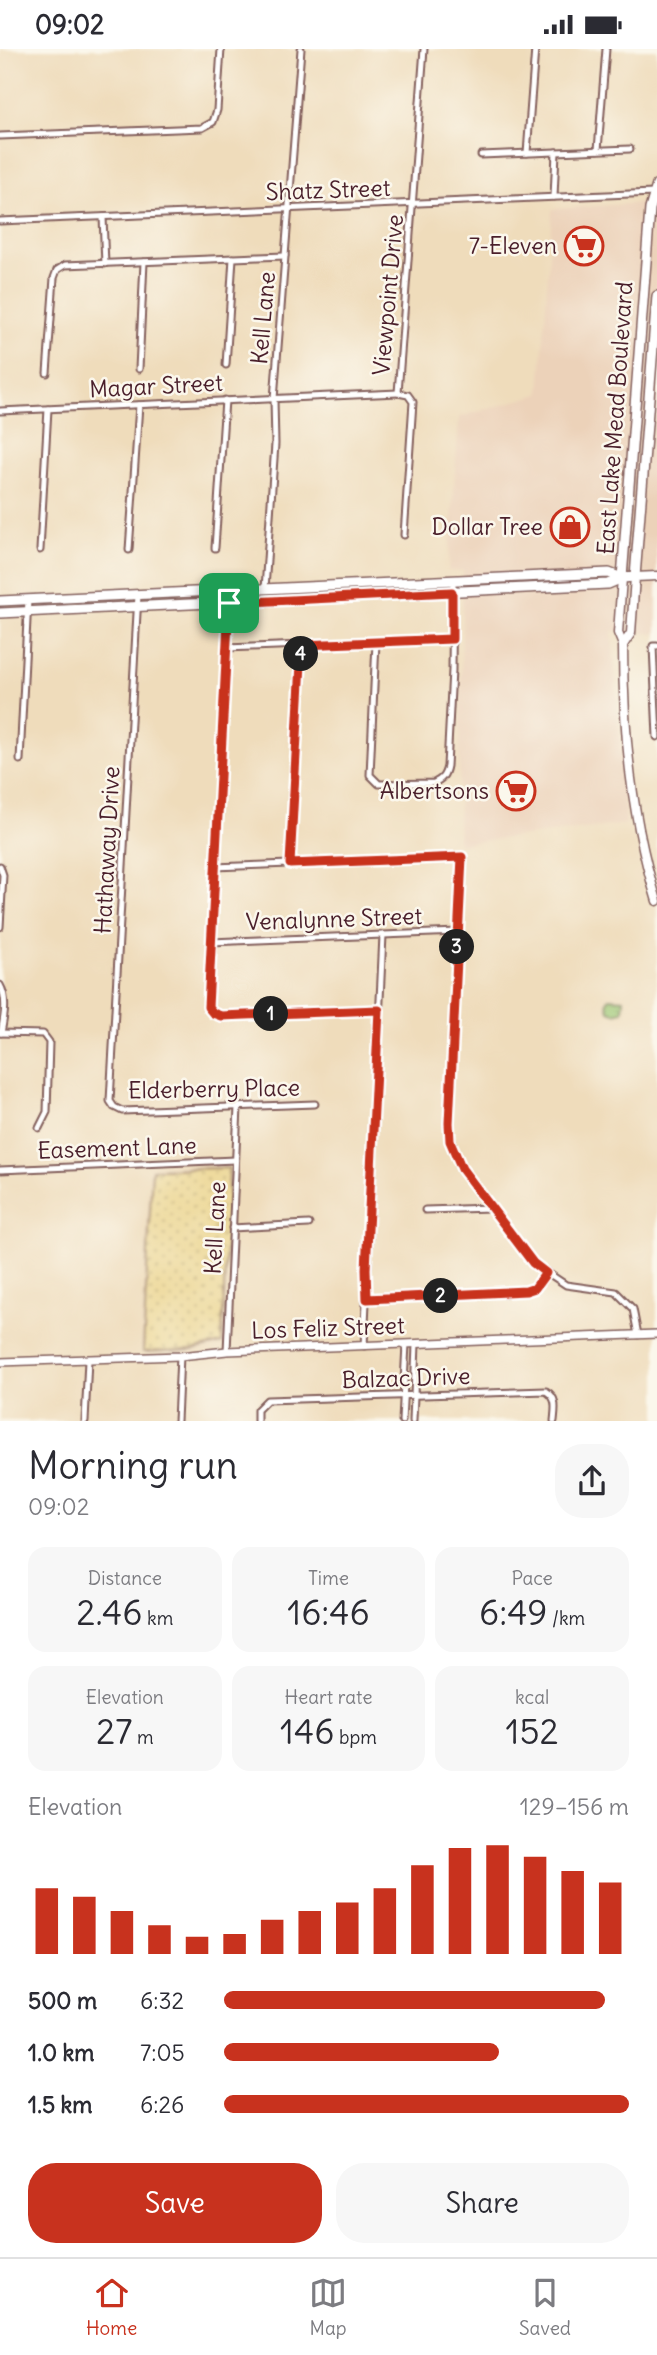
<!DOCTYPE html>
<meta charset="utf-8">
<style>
:root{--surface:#fff;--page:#f7f7f7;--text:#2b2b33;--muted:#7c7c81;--line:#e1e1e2;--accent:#c8321e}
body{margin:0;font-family:Delius,sans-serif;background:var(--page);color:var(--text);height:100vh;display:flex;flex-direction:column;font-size:26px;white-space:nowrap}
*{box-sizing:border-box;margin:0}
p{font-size:23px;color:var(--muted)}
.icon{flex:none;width:38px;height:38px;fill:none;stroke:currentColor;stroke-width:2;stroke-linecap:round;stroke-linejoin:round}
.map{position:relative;height:1372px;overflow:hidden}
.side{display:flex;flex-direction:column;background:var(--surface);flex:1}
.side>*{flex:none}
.pin{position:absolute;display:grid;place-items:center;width:60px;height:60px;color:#fff;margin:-30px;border-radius:14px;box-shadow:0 4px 10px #0006}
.km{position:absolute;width:35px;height:35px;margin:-18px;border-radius:50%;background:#222;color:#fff;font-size:19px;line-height:35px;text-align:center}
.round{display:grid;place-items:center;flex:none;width:74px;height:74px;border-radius:28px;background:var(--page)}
.overview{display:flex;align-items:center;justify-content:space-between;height:119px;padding:0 28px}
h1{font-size:38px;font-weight:600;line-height:52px}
.stats{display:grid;grid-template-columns:repeat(3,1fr);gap:10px;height:119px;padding:7px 28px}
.stats div{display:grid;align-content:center;border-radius:18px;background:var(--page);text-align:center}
.stats b{font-size:35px;font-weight:600}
.stats small{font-size:19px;font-weight:400}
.stats p{font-size:19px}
.chart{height:196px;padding:14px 28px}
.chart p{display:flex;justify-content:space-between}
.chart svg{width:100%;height:126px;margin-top:7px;stroke:var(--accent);stroke-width:6}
.primary-button{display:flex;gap:14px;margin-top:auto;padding:14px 28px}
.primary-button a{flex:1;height:80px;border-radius:28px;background:var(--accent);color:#fff;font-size:28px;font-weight:600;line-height:80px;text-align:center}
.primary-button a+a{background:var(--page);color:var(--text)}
ul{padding:0 28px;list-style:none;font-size:23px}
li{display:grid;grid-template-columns:112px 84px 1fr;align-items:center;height:52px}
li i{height:18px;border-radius:9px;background:var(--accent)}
.status{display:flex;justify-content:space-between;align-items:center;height:49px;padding:0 35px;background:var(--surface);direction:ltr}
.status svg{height:19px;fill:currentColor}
.menu{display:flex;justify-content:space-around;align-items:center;height:98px;border-top:2px solid var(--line);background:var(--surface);font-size:19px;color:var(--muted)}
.menu a{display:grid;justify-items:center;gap:4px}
.menu .selected{color:var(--accent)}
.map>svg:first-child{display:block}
</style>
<div class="status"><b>09:02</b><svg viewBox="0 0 49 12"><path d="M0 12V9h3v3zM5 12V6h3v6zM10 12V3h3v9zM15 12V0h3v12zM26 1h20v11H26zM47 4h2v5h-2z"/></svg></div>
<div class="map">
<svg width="657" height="1372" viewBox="0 0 657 1372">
<defs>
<pattern id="grass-dots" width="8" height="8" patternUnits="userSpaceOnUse" patternTransform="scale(1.75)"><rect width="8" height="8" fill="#9ec874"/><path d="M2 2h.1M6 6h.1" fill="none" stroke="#8aab65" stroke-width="1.8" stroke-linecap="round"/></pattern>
<pattern id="sand-dots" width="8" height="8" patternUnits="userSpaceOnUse" patternTransform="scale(1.75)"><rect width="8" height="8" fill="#eeda9e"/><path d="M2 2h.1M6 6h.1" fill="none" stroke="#cebb88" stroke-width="1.8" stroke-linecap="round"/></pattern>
</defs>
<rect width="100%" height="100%" fill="#fbf7ec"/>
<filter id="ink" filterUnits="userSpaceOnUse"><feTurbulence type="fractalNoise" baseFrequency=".0143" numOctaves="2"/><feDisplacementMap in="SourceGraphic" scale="14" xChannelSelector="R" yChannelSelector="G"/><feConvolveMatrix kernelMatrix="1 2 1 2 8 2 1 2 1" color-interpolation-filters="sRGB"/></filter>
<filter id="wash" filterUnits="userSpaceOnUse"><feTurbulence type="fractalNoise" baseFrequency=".00686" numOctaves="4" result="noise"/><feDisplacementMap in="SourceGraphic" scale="28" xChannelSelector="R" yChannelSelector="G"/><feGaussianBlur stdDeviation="1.57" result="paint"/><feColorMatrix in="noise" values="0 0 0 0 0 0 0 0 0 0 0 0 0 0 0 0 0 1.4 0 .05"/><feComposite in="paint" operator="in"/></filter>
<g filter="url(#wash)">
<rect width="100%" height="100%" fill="#efdcbb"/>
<!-- built -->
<polygon fill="#ecd2b9" points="657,153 657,585 612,582 626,775 458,795 463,522 448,522 459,368 540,345 552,160"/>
<!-- grass -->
<polygon fill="url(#grass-dots)" stroke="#747450" stroke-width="2" points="609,949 624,950 623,962 614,964 609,962 607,953"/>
<!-- sand -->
<polygon fill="url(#sand-dots)" stroke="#9c7c64" stroke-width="2" points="229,1119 222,1294 192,1301 143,1303 152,1120"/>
</g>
<g filter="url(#ink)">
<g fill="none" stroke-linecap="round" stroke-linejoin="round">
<defs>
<g id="minor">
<polyline points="0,87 202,79 213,73 217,61 221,0"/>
<polyline points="598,101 606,0"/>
<polyline points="527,104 535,0"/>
<polyline points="481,106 630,100"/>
<polyline points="554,148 556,103"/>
<polyline points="103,168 105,215"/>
<polyline points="0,172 654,144"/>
<polyline points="226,316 233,209"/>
<polyline points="139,320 144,213"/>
<polyline points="47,324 54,229 57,221 65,216 285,207"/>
<polyline points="0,362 398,344"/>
<polyline points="404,486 413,353 408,346 398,344 424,0"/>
<polyline points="215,499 225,351"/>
<polyline points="40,501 48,360"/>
<polyline points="129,501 139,356"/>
<polyline points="265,540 275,395 274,350 301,0"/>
<polyline points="138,546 110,1052 114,1058 122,1062 315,1055"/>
<polyline points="229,552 208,959 213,964 221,967 379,961"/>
<path d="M 376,593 L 370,726 L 379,735 L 434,734 C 442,730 445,727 447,717 L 452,621 L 453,531"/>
<polyline points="657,597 653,597 657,688"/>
<polyline points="226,599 452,590"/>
<polyline points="20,711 28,551"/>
<polyline points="290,815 302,596"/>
<polyline points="0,817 3,826 0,878"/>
<path d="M 215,818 L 462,808 L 449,1074 C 450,1091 454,1104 462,1120 L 533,1214 L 566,1236 L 616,1243 L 633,1260 L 638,1286"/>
<polyline points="211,893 458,883"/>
<path d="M 0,936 C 8,950 4,969 1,984"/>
<polyline points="0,984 43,985 49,993 47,1063 39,1079"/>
<polyline points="0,1121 235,1111"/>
<polyline points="425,1161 491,1159"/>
<polyline points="232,1179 309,1175"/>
<polyline points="367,1249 526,1243 535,1239 546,1224"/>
<polyline points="364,1297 383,886"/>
<polyline points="227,1302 238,1058"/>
<polyline points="85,1372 88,1311"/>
<polyline points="177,1372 180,1307"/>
<path d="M 257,1372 L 257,1361 L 267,1351 L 546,1342 C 558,1349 555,1360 554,1372"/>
<polyline points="402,1372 406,1295"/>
<polyline points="413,1372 416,1295"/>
</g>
<polyline id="tertiary" points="0,1313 180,1307 227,1302 657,1285"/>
<g id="secondary">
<path d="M 622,529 L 618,584 L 623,596 C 623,682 631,769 657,852"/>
<polyline points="623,596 631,584 635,528 657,527"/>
</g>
<g id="primary">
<polyline points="622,529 650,160 657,136"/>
<polyline points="0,552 609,524 622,529 635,528 657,247"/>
<polyline points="0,564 608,535 622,529"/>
</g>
</defs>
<!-- minor casing -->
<use href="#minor" stroke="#84615d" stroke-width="9"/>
<!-- tertiary casing -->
<use href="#tertiary" stroke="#84615d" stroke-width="10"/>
<!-- secondary casing -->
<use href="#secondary" stroke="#84615d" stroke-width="11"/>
<!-- primary casing -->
<use href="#primary" stroke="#84615d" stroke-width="12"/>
<!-- minor -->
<use href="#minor" stroke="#fff" stroke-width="5"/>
<!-- tertiary -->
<use href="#tertiary" stroke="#fff" stroke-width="7"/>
<!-- secondary -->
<use href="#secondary" stroke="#fff" stroke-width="8"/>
<!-- primary -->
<use href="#primary" stroke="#fff" stroke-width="9"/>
</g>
</g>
<g fill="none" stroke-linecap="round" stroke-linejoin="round" filter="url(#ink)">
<defs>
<polygon id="route" points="452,543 452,590 302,596 290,815 462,808 449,1074 450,1092 462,1120 533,1214 546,1224 535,1239 526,1242 367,1250 366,1220 379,961 221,967 213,964 208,958 229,554"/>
</defs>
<!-- route casing -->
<use href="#route" stroke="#fff" stroke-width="14"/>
<!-- route -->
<use href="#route" stroke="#c8321e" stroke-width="9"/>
</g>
<!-- icons -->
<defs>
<symbol id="supermarket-ring" viewBox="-11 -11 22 22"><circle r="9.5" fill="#fbf7ec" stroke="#c8321e" stroke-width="1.5"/><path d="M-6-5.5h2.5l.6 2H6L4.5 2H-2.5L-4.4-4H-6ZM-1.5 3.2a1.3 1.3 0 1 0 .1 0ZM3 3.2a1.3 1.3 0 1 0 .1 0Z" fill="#c8321e"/></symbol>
<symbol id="shop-ring" viewBox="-11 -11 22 22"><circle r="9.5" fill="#fbf7ec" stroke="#c8321e" stroke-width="1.5"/><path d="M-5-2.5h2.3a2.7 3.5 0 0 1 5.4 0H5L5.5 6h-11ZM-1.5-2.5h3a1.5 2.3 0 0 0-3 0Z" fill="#c8321e"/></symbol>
</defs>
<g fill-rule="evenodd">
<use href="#supermarket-ring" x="562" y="175" width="44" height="44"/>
<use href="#shop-ring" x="548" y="456" width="44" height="44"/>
<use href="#supermarket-ring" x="494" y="720" width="44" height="44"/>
</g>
<g text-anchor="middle" stroke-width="5" stroke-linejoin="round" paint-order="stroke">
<!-- street labels -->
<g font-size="23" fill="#4a1f2b" stroke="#fbf7ec">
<text transform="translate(328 141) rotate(-2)" y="8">Shatz Street</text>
<text transform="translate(388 246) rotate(-85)" y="8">Viewpoint Drive</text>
<text transform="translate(263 269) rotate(-85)" y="8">Kell Lane</text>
<text transform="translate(156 337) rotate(-3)" y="8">Magar Street</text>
<text transform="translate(615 369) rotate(-86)" y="8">East Lake Mead Boulevard</text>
<text transform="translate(107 801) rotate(-87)" y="8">Hathaway Drive</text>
<text transform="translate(334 870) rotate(-2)" y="8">Venalynne Street</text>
<text transform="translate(214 1040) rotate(-1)" y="8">Elderberry Place</text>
<text transform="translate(117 1099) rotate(-2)" y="8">Easement Lane</text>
<text transform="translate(215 1179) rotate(-87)" y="8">Kell Lane</text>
<text transform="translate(328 1279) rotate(-2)" y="8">Los Feliz Street</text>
<text transform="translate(406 1329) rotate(-2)" y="8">Balzac Drive</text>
</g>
<!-- poi labels -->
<g font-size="23" fill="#4a1f2b" stroke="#fbf7ec" text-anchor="end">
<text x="557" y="205">7-Eleven</text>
<text x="543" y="486">Dollar Tree</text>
<text x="489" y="750">Albertsons</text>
</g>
</g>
</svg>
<div class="pin" style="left:229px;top:554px;background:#1e9e55"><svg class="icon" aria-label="arrive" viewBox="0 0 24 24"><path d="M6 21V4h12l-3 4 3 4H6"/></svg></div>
<b class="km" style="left:271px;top:965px">1</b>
<b class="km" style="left:441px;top:1247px">2</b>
<b class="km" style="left:457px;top:898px">3</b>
<b class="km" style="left:301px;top:605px">4</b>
</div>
<section class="side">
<div class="overview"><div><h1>Morning run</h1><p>09:02</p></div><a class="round"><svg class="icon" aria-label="share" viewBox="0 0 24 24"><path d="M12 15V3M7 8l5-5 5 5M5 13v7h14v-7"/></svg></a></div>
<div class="stats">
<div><p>Distance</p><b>2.46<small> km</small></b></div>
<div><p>Time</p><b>16:46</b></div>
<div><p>Pace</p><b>6:49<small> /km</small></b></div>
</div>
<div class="stats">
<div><p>Elevation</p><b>27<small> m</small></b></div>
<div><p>Heart rate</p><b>146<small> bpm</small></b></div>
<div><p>kcal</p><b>152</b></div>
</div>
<div class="chart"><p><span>Elevation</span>129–156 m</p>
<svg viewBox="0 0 160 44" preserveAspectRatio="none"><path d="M5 44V21M15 44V24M25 44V29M35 44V34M45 44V38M55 44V37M65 44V32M75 44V29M85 44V26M95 44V21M105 44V13M115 44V7M125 44V6M135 44V10M145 44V15M155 44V19"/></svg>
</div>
<ul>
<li><b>500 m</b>6:32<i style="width:94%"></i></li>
<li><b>1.0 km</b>7:05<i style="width:68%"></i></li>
<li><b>1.5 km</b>6:26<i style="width:100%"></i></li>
</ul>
<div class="primary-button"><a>Save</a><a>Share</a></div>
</section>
<nav class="menu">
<a class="selected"><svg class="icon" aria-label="home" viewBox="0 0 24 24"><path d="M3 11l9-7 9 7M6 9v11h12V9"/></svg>Home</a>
<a><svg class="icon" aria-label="map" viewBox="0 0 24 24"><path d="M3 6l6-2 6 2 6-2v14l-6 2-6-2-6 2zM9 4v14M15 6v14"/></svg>Map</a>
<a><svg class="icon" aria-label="saved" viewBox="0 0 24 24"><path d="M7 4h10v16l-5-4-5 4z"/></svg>Saved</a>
</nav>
